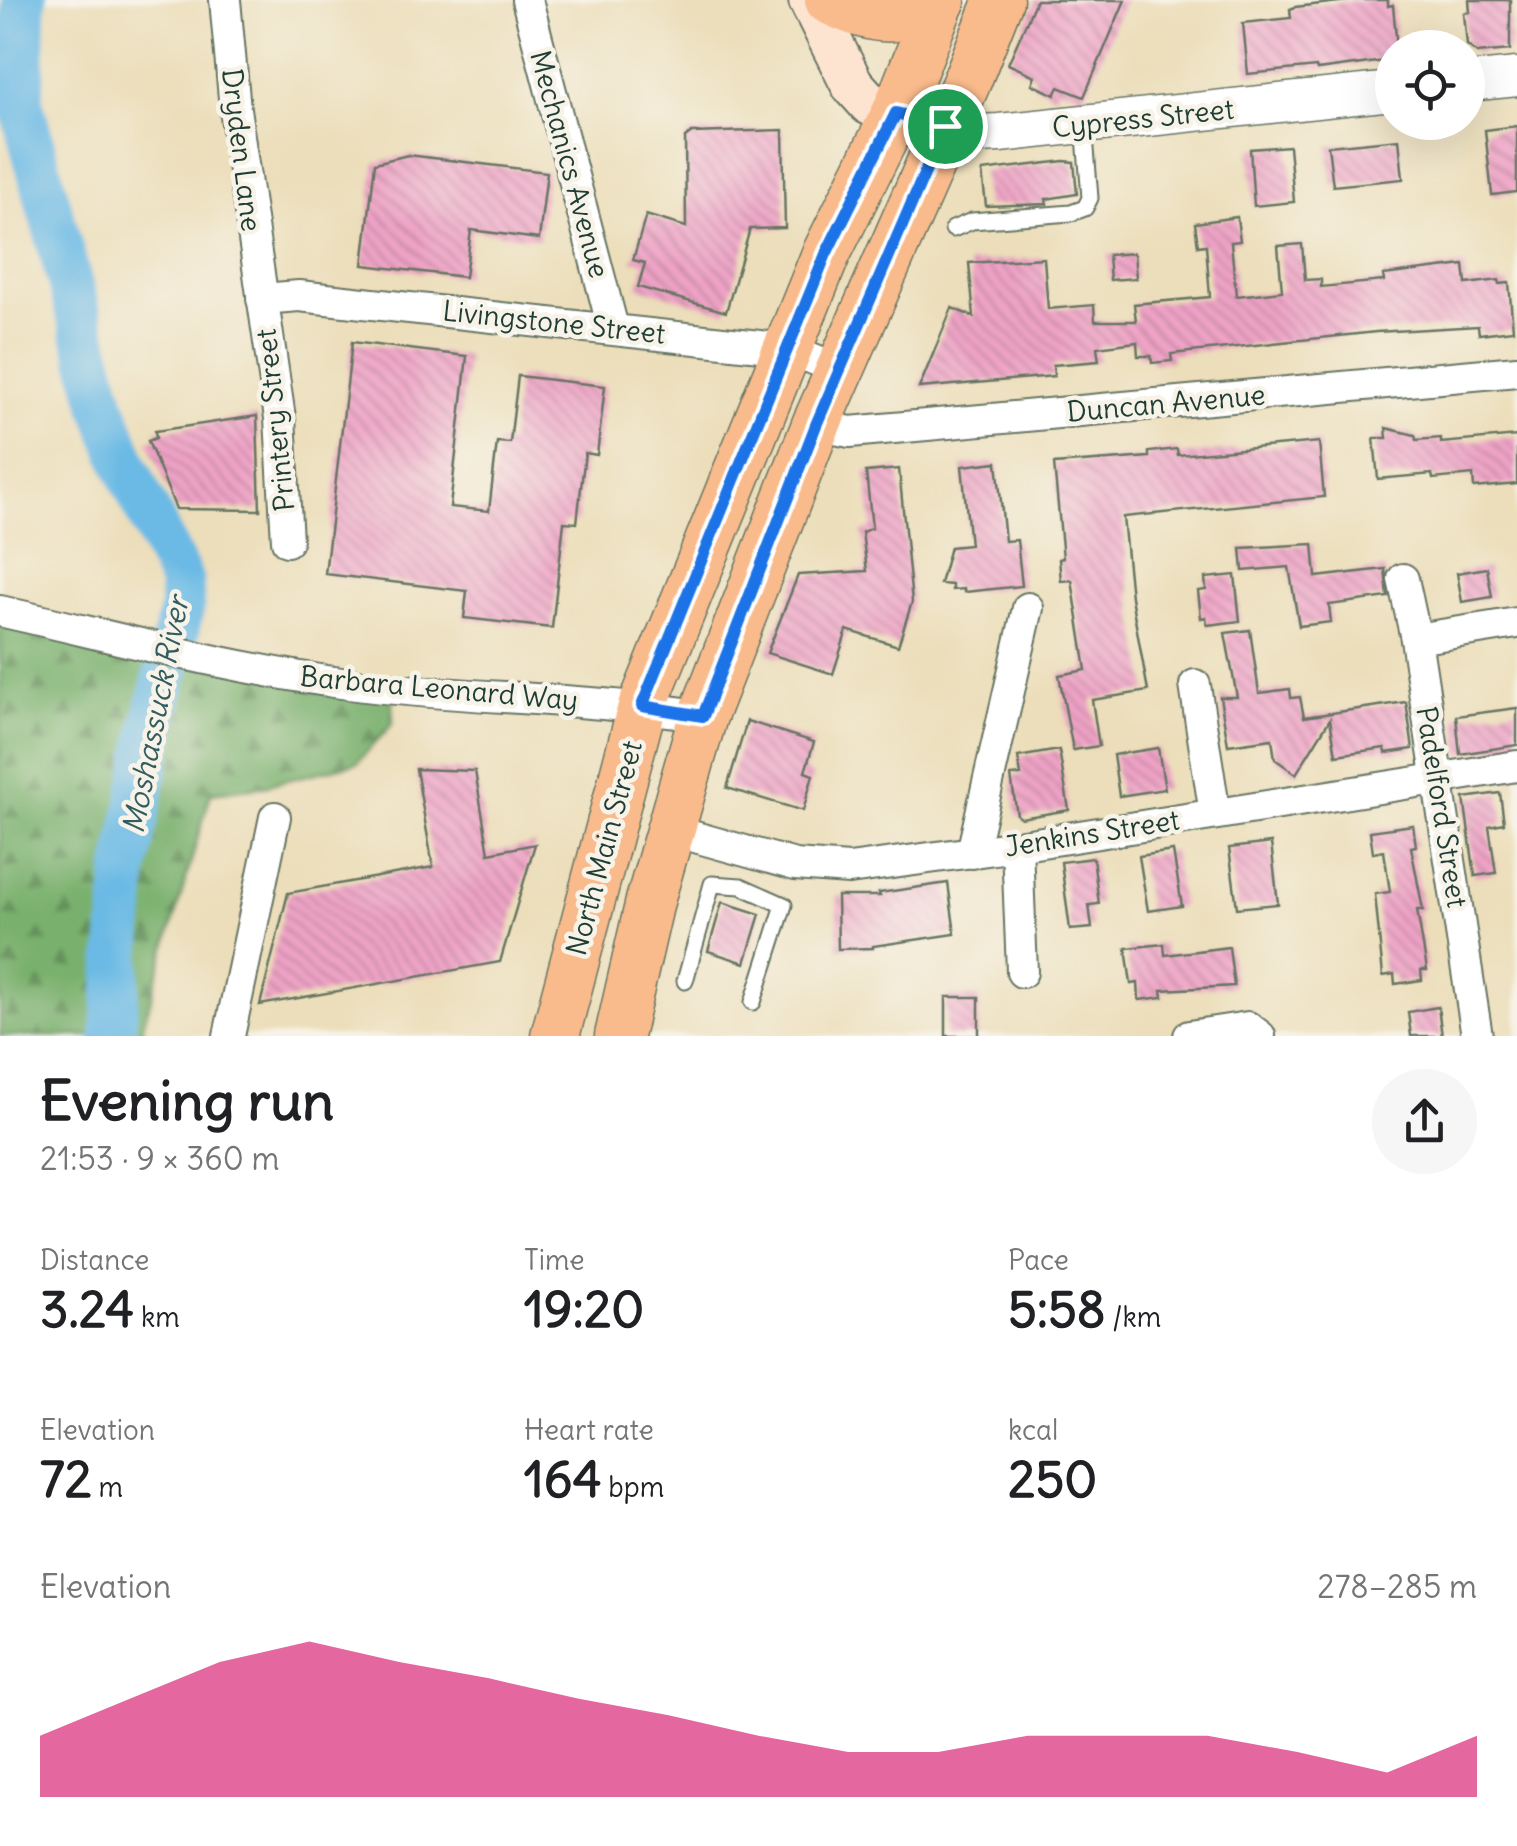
<!DOCTYPE html>
<meta charset="utf-8">
<style>
:root{--surface:#fff;--page:#f6f6f6;--text:#202124;--muted:#757577;--accent:#db2777}
body{margin:0;font-family:Delius,sans-serif;background:var(--page);color:var(--text);height:100vh;display:flex;flex-direction:column;font-size:38px;white-space:nowrap}
*{box-sizing:border-box;margin:0}
p{font-size:32px;color:var(--muted)}
.icon{flex:none;width:55px;height:55px;fill:none;stroke:currentColor;stroke-width:2;stroke-linecap:round;stroke-linejoin:round}
.map{position:relative;height:1036px;overflow:hidden}
.details{display:flex;flex-direction:column;background:var(--surface);flex:1}
.details>*{flex:none}
.controls{position:absolute;left:1375px;top:30px;display:grid;gap:20px}
.controls a{display:grid;place-items:center;width:110px;height:110px;border-radius:50%;background:var(--surface);box-shadow:0 10px 40px #0002;font-size:50px}
.pin{position:absolute;display:grid;place-items:center;width:85px;height:85px;color:#fff;margin:-42px;border:5px solid #fff;border-radius:50%;box-shadow:0 2px 10px #0007}
.round{display:grid;place-items:center;flex:none;width:105px;height:105px;border-radius:52px;background:var(--page)}
.head{display:flex;align-items:center;justify-content:space-between;height:170px;padding:0 40px}
h1{font-size:55px;font-weight:800;line-height:75px}
.figures{display:grid;grid-template-columns:repeat(3,1fr);gap:15px;height:170px;padding:10px 40px}
.figures div{display:grid;align-content:center}
.figures b{font-size:50px;font-weight:800}
.figures small{font-size:28px;font-weight:400}
.figures p{font-size:28px}
.chart{height:280px;padding:20px 40px}
.chart p{display:flex;justify-content:space-between}
.chart svg{width:100%;height:180px;margin-top:10px;fill:var(--accent);opacity:.7}
.map>svg:first-child{display:block}
</style>
<div class="map">
<svg width="1517" height="1036" viewBox="0 0 1517 1036">
<defs>
<pattern id="forest-firs" width="22" height="20" patternUnits="userSpaceOnUse" patternTransform="scale(2.5)"><rect width="22" height="20" fill="#79b06d"/><path d="M5 1l3.5 6h-7zM16 11l3.5 6h-7z" fill="#63905a"/></pattern>
<pattern id="building-back-hatch" width="6" height="6" patternUnits="userSpaceOnUse" patternTransform="scale(2.5)"><rect width="6" height="6" fill="#efa3c6"/><path d="M-1 5l2 2M0 0l6 6M5-1l2 2" fill="none" stroke="#c186a2"/></pattern>
</defs>
<rect width="100%" height="100%" fill="#f7f3e8"/>
<filter id="ink" filterUnits="userSpaceOnUse"><feTurbulence type="fractalNoise" baseFrequency=".01" numOctaves="2"/><feDisplacementMap in="SourceGraphic" scale="20" xChannelSelector="R" yChannelSelector="G"/><feConvolveMatrix kernelMatrix="1 2 1 2 8 2 1 2 1" color-interpolation-filters="sRGB"/></filter>
<filter id="wash" filterUnits="userSpaceOnUse"><feTurbulence type="fractalNoise" baseFrequency=".0048" numOctaves="4" result="noise"/><feDisplacementMap in="SourceGraphic" scale="40" xChannelSelector="R" yChannelSelector="G"/><feGaussianBlur stdDeviation="2.25" result="paint"/><feColorMatrix in="noise" values="0 0 0 0 0 0 0 0 0 0 0 0 0 0 0 0 0 1.4 0 .05"/><feComposite in="paint" operator="in"/></filter>
<g filter="url(#wash)">
<rect width="100%" height="100%" fill="#ecdeba"/>
<!-- forest -->
<polygon fill="url(#forest-firs)" stroke="#4c7650" stroke-width="2.5" points="0,617 392,694 393,723 357,763 259,787 211,793 140,1036 0,1036"/>
<g fill="none" stroke-linecap="round" stroke-linejoin="round">
<!-- river -->
<polyline stroke="#6bbae5" stroke-width="45" points="24,0 21,104 103,404 126,466 181,581 182,608 157,711 126,872 113,1036"/>
</g>
<g id="blocks">
<!-- building -->
<g fill="url(#building-back-hatch)">
<polygon points="1036,0 1125,0 1084,97 1059,87 1055,95 1032,84 1035,76 1008,64"/>
<polygon points="1357,0 1388,0 1388,6 1393,5 1397,48 1392,48 1392,60 1317,70 1316,67 1248,74 1243,23 1291,18 1290,9 1295,7"/>
<polygon points="1469,0 1510,0 1510,50 1477,53 1467,45 1464,13 1470,12"/>
<polygon points="1517,126 1517,192 1492,195 1485,130"/>
<polygon points="783,130 785,228 750,229 726,312 638,287 645,263 633,260 646,215 686,227 685,138 692,133"/>
<polygon points="1399,139 1403,179 1333,186 1328,146"/>
<polygon points="1289,146 1294,202 1254,206 1250,149"/>
<polygon points="408,155 547,172 539,239 471,230 465,277 363,265 375,163"/>
<polygon points="1064,161 1074,162 1077,194 1046,199 1047,204 986,206 982,171"/>
<polygon points="1237,217 1240,241 1231,242 1236,296 1282,291 1278,246 1302,244 1305,280 1321,279 1321,287 1384,281 1383,275 1464,265 1466,284 1499,280 1500,284 1509,283 1513,330 1479,334 1478,326 1376,332 1171,354 1172,361 1152,363 1151,356 1138,356 1137,342 1097,347 1099,361 1053,365 1054,376 919,388 952,308 974,317 969,263 1044,258 1048,309 1094,305 1095,321 1136,321 1134,304 1210,297 1206,245 1198,246 1195,223"/>
<polygon points="1134,253 1136,278 1110,280 1108,255"/>
<polygon points="352,342 467,356 450,507 489,511 497,442 510,443 518,376 605,386 597,455 585,453 577,523 564,522 552,628 464,618 467,591 325,574"/>
<polygon points="257,416 260,510 176,509 148,441 156,438 155,431"/>
<polygon points="1386,428 1415,435 1416,440 1441,438 1441,443 1517,436 1517,484 1474,488 1473,475 1433,479 1432,474 1378,479 1374,438 1387,438"/>
<polygon points="1319,442 1324,497 1123,517 1131,597 1148,691 1092,700 1099,746 1073,750 1059,675 1086,670 1072,580 1061,581 1059,559 1063,558 1054,464 1149,457 1149,452 1177,449 1178,455"/>
<polygon points="997,462 1005,541 1017,540 1022,586 964,592 964,589 952,590 952,585 940,584 950,547 970,545 962,466"/>
<polygon points="899,469 912,602 898,646 847,630 833,674 767,653 798,575 867,571 862,532 872,528 866,472"/>
<polygon points="1313,544 1316,577 1385,569 1388,597 1329,605 1331,622 1299,626 1289,567 1243,571 1241,548"/>
<polygon points="1487,568 1492,597 1462,602 1457,573"/>
<polygon points="1235,575 1240,621 1207,625 1206,617 1201,618 1198,591 1206,590 1205,578"/>
<polygon points="1250,630 1259,693 1290,689 1291,698 1300,697 1304,717 1406,702 1413,749 1386,753 1385,748 1336,755 1330,719 1296,774 1275,759 1272,739 1228,745 1220,697 1237,697 1225,633"/>
<polygon points="1517,708 1517,745 1460,754 1456,716"/>
<polygon points="747,721 814,742 805,772 813,775 803,811 727,788"/>
<polygon points="1158,748 1165,789 1119,796 1113,755"/>
<polygon points="1059,750 1069,810 1021,818 1017,815 1011,776 1021,775 1018,757"/>
<polygon points="416,769 475,771 489,853 535,844 500,962 260,1005 288,893 433,867"/>
<polygon points="1500,793 1504,823 1489,826 1496,873 1475,876 1464,798"/>
<polygon points="1413,825 1416,846 1411,847 1423,910 1417,910 1427,970 1421,970 1422,980 1395,984 1394,974 1383,976 1375,894 1390,892 1384,851 1373,853 1370,831"/>
<polygon points="1271,843 1278,904 1237,908 1229,848"/>
<polygon points="1173,851 1182,906 1148,911 1139,856"/>
<polygon points="1093,858 1099,904 1089,905 1092,928 1070,930 1061,862"/>
<polygon points="948,883 955,934 873,946 873,948 838,949 837,896 880,896 879,893"/>
<polygon points="722,902 760,914 745,963 708,951"/>
<polygon points="1164,944 1165,955 1229,947 1234,986 1162,990 1163,997 1139,1000 1138,983 1131,984 1126,948"/>
<rect x="946" y="997" width="33" height="39"/>
<polygon points="1438,1007 1442,1036 1411,1036 1408,1012"/>
</g>
</g>
</g>
<g filter="url(#ink)">
<use href="#blocks" fill-opacity="0" stroke="#677563" stroke-width="2.5"/>
<g fill="none" stroke-linecap="round" stroke-linejoin="round">
<defs>
<g id="service">
<polyline points="953,229 972,221 1071,213 1085,208 1090,198 1084,124"/>
<polyline points="685,981 712,884 741,886 784,905 753,1002"/>
</g>
<g id="minor">
<polyline points="225,0 235,109 280,418 287,541"/>
<polyline points="527,0 613,328"/>
<polyline points="262,299 299,296 788,349 841,370"/>
<polyline points="816,425 850,432 1517,371"/>
<polyline points="1403,579 1416,639 1477,1036"/>
<path d="M 0,611 C 115,637 231,669 349,684 C 466,699 586,697 703,716"/>
<polyline points="1416,639 1517,623"/>
<polyline points="1195,685 1215,814"/>
<polyline points="670,830 795,865 849,869 1017,846 1517,766"/>
<polyline points="1017,846 1022,972"/>
<polyline points="972,853 1028,608"/>
<polyline points="229,1036 275,817"/>
<polyline points="1189,1036 1248,1027 1260,1036"/>
</g>
<g id="tertiary">
<polyline points="1468,82 1517,77"/>
<polyline points="896,113 979,134 999,133 1392,91"/>
</g>
<polyline id="secondary" points="810,0 852,84 870,104 896,113"/>
<g id="primary">
<path d="M 829,0 C 873,22 898,24 941,1"/>
<polyline points="555,1036 642,707 826,254 896,113 941,0"/>
<polyline points="619,1036 650,901 703,716 816,425 966,83 999,0"/>
</g>
</defs>
<!-- service casing -->
<use href="#service" stroke="#677563" stroke-width="19"/>
<!-- minor casing -->
<use href="#minor" stroke="#677563" stroke-width="34"/>
<!-- tertiary casing -->
<use href="#tertiary" stroke="#677563" stroke-width="41"/>
<!-- secondary casing -->
<use href="#secondary" stroke="#677563" stroke-width="46"/>
<!-- primary casing -->
<use href="#primary" stroke="#677563" stroke-width="51"/>
<!-- service -->
<use href="#service" stroke="#fff" stroke-width="15"/>
<!-- minor -->
<use href="#minor" stroke="#fff" stroke-width="30"/>
<!-- tertiary -->
<use href="#tertiary" stroke="#fff" stroke-width="38"/>
<!-- secondary -->
<use href="#secondary" stroke="#fde4d1" stroke-width="42"/>
<!-- primary -->
<use href="#primary" stroke="#fabb8c" stroke-width="48"/>
</g>
</g>
<g fill="none" stroke-linecap="round" stroke-linejoin="round" filter="url(#ink)">
<defs>
<polygon id="route" points="896,113 945,126 816,425 703,716 642,706 826,254"/>
</defs>
<!-- route casing -->
<use href="#route" stroke="#fff" stroke-width="20"/>
<!-- route -->
<use href="#route" stroke="#1a73e8" stroke-width="12"/>
</g>
<g text-anchor="middle" stroke-width="9" stroke-linejoin="round" paint-order="stroke">
<!-- street labels -->
<g font-size="28" fill="#1f3d34" stroke="#f7f3e8">
<text transform="translate(1143 118) rotate(-6)" y="10">Cypress Street</text>
<text transform="translate(242 150) rotate(83)" y="10">Dryden Lane</text>
<text transform="translate(570 164) rotate(75)" y="10">Mechanics Avenue</text>
<text transform="translate(554 322) rotate(6)" y="10">Livingstone Street</text>
<text transform="translate(1166 403) rotate(-5)" y="10">Duncan Avenue</text>
<text transform="translate(275 420) rotate(-96)" y="10">Printery Street</text>
<text transform="translate(439 688) rotate(5)" y="10">Barbara Leonard Way</text>
<text transform="translate(1442 807) rotate(81)" y="10">Padelford Street</text>
<text transform="translate(1092 833) rotate(-9)" y="10">Jenkins Street</text>
<text transform="translate(604 848) rotate(-75)" y="10">North Main Street</text>
</g>
<!-- water labels -->
<g font-size="30" font-style="italic" fill="#325c60" stroke="#f7f3e8">
<text transform="translate(156 715) rotate(-79)" y="10">Moshassuck River</text>
</g>
</g>
</svg>
<div class="controls">
<a><svg class="icon" aria-label="locate" viewBox="0 0 24 24"><circle cx="12" cy="12" r="6"/><path d="M12 2v4M12 18v4M2 12h4M18 12h4"/></svg></a>
</div>
<div class="pin" style="left:945px;top:126px;background:#1e9e55"><svg class="icon" aria-label="arrive" viewBox="0 0 24 24"><path d="M6 21V4h12l-3 4 3 4H6"/></svg></div>
</div>
<section class="details">
<div class="head"><div><h1>Evening run</h1><p>21:53 · 9 × 360 m</p></div><a class="round"><svg class="icon" aria-label="share" viewBox="0 0 24 24"><path d="M12 15V3M7 8l5-5 5 5M5 13v7h14v-7"/></svg></a></div>
<div class="figures">
<div><p>Distance</p><b>3.24<small> km</small></b></div>
<div><p>Time</p><b>19:20</b></div>
<div><p>Pace</p><b>5:58<small> /km</small></b></div>
</div>
<div class="figures">
<div><p>Elevation</p><b>72<small> m</small></b></div>
<div><p>Heart rate</p><b>164<small> bpm</small></b></div>
<div><p>kcal</p><b>250</b></div>
</div>
<div class="chart"><p><span>Elevation</span>278–285 m</p>
<svg viewBox="0 0 160 44" preserveAspectRatio="none"><path d="M0 44V29L10 20L20 11L30 6L40 11L50 15L60 20L70 24L80 29L90 33L100 33L110 29L120 29L130 29L140 33L150 38L160 29V44z"/></svg>
</div>
</section>
